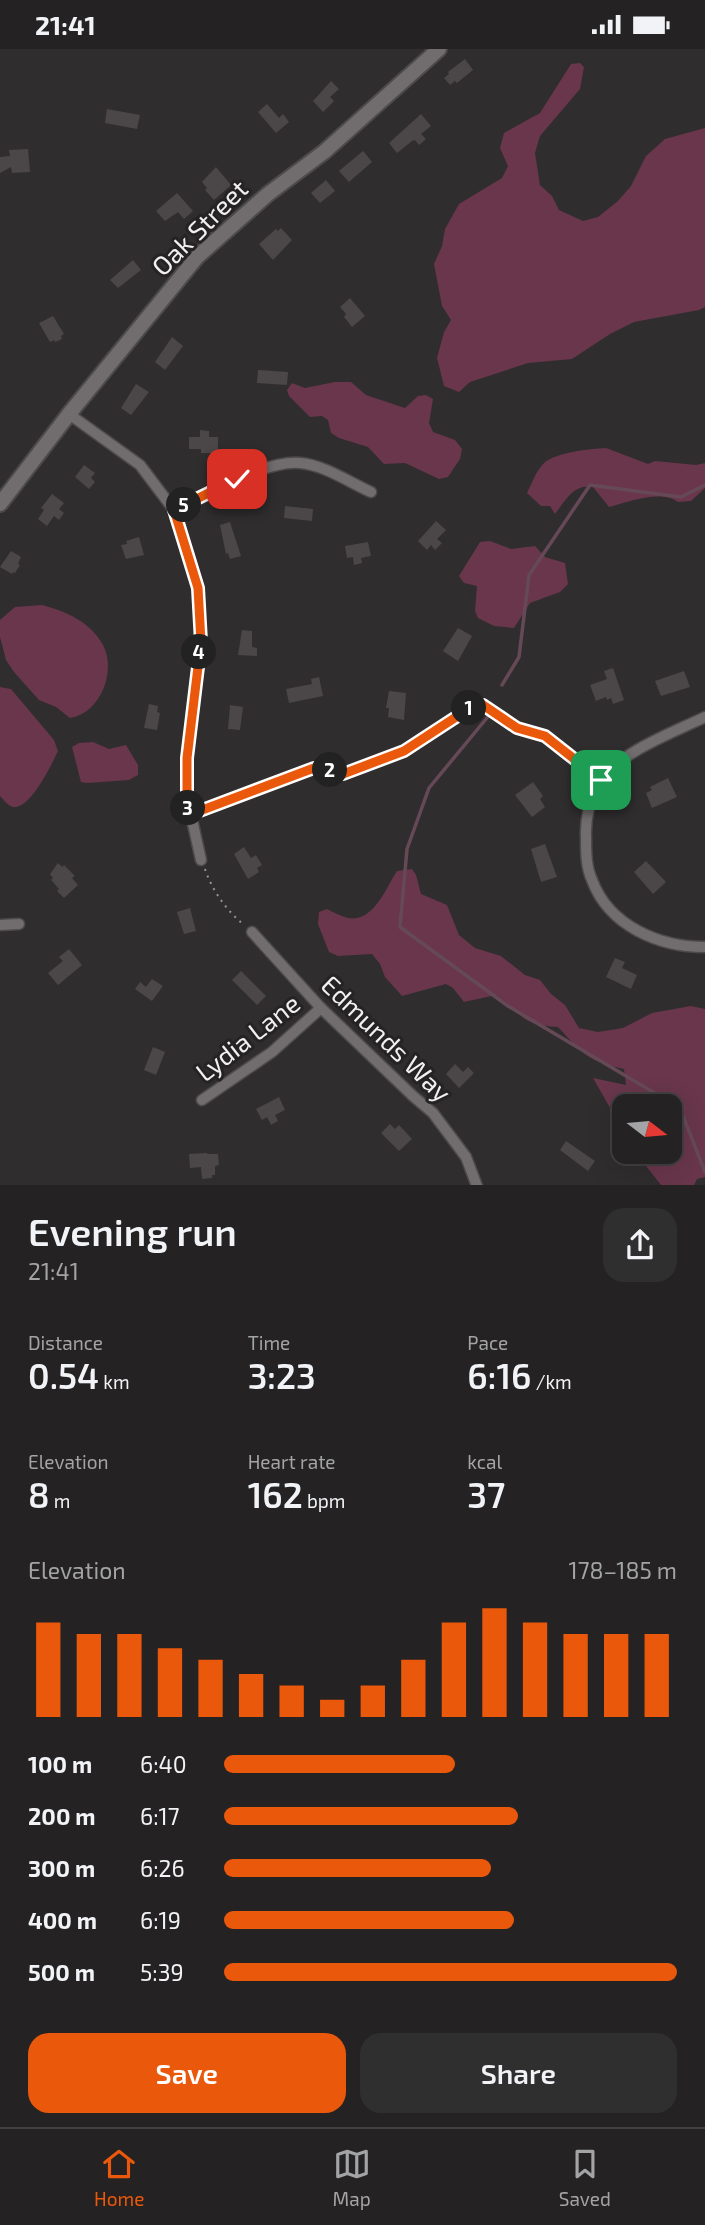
<!DOCTYPE html>
<meta charset="utf-8">
<style>
:root{--surface:#242222;--page:#302f2f;--text:#f1f3f6;--muted:#a3a4a5;--line:#413f40;--accent:#ea580c}
body{margin:0;font-family:"Exo 2",sans-serif;background:var(--page);color:var(--text);height:100vh;display:flex;flex-direction:column;font-size:26px;white-space:nowrap}
*{box-sizing:border-box;margin:0}
p{font-size:23px;color:var(--muted)}
.icon{flex:none;width:38px;height:38px;fill:none;stroke:currentColor;stroke-width:2;stroke-linecap:round;stroke-linejoin:round}
.map{position:relative;height:1136px;overflow:hidden}
.side{display:flex;flex-direction:column;background:var(--surface);flex:1}
.side>*{flex:none}
.needle{width:46px;rotate:106deg}
.buttons{position:absolute;left:612px;top:1045px;display:grid;gap:14px}
.buttons a{display:grid;place-items:center;width:70px;height:70px;border-radius:14px;background:var(--surface);box-shadow:0 7px 28px #0002,0 0 0 2px var(--line);font-size:35px}
.pin{position:absolute;display:grid;place-items:center;width:60px;height:60px;color:#fff;margin:-30px;border-radius:14px;box-shadow:0 4px 10px #0006}
.km{position:absolute;width:35px;height:35px;margin:-18px;border-radius:50%;background:#222;color:#fff;font-size:19px;line-height:35px;text-align:center}
.round{display:grid;place-items:center;flex:none;width:74px;height:74px;border-radius:21px;background:var(--page)}
.headline{display:flex;align-items:center;justify-content:space-between;height:119px;padding:0 28px}
h1{font-size:38px;font-weight:600;line-height:52px}
.figures{display:grid;grid-template-columns:repeat(3,1fr);gap:10px;height:119px;padding:7px 28px}
.figures div{display:grid;align-content:center}
.figures b{font-size:35px;font-weight:600}
.figures small{font-size:19px;font-weight:400}
.figures p{font-size:19px}
.chart{height:196px;padding:14px 28px}
.chart p{display:flex;justify-content:space-between}
.chart svg{width:100%;height:126px;margin-top:7px;stroke:var(--accent);stroke-width:6}
.action{display:flex;gap:14px;margin-top:auto;padding:14px 28px}
.action a{flex:1;height:80px;border-radius:21px;background:var(--accent);color:#fff;font-size:28px;font-weight:600;line-height:80px;text-align:center}
.action a+a{background:var(--page);color:var(--text)}
ul{padding:0 28px;list-style:none;font-size:23px}
li{display:grid;grid-template-columns:112px 84px 1fr;align-items:center;height:52px}
li i{height:18px;border-radius:9px;background:var(--accent)}
.status{display:flex;justify-content:space-between;align-items:center;height:49px;padding:0 35px;background:var(--surface);direction:ltr}
.status svg{height:19px;fill:currentColor}
.tabs{display:flex;justify-content:space-around;align-items:center;height:98px;border-top:2px solid var(--line);background:var(--surface);font-size:19px;color:var(--muted)}
.tabs a{display:grid;justify-items:center;gap:4px}
.tabs .active{color:var(--accent)}
.map>svg:first-child{display:block}
</style>
<div class="status"><b>21:41</b><svg viewBox="0 0 49 12"><path d="M0 12V9h3v3zM5 12V6h3v6zM10 12V3h3v9zM15 12V0h3v12zM26 1h20v11H26zM47 4h2v5h-2z"/></svg></div>
<div class="map">
<svg width="705" height="1137" viewBox="0 0 705 1137">
<rect width="100%" height="100%" fill="#302d2e"/>
<!-- green -->
<g fill="#69364b">
<polygon points="580,14 584,18 580,40 540,87 535,104 540,136 552,147 559,161 583,172 598,168 618,152 631,137 646,107 665,90 705,79 705,258 699,261 634,273 610,285 572,310 528,314 470,333 459,343 444,337 437,309 444,283 451,271 442,257 434,215 442,197 445,180 459,155 502,129 508,117 500,99 504,84 540,64 571,15"/>
<polygon points="335,333 351,333 366,346 405,359 418,347 426,346 433,350 429,374 433,383 455,391 462,400 460,410 448,428 439,430 405,414 384,415 368,398 339,389 331,384 328,371 322,367 310,368 289,347 287,341 292,334 305,339"/>
<path d="M 606,399 L 648,415 L 655,412 L 696,416 L 705,414 L 705,439 L 691,452 L 678,453 C 662,440 627,453 609,458 L 593,438 C 574,434 565,452 555,465 L 550,457 L 541,457 L 527,444 C 532,434 536,422 544,414 C 557,403 589,400 606,399 Z"/>
<polygon points="490,492 511,500 535,497 545,508 565,514 568,535 560,543 530,554 514,579 494,577 478,569 475,562 477,537 464,534 459,527 480,493"/>
<path d="M 42,556 C 65,562 91,573 103,596 C 117,622 100,665 70,669 L 56,658 L 39,651 L 14,623 L 6,611 L 0,588 L 0,571 L 15,558 Z"/>
<path d="M 0,638 L 11,640 L 54,691 L 58,702 C 52,715 30,761 13,758 C 8,757 3,750 0,747 Z"/>
<polygon points="93,693 109,700 126,696 138,716 138,726 129,731 87,734 81,733 72,698 79,694"/>
<path d="M 412,820 L 416,826 L 421,845 L 447,856 L 459,886 L 475,899 L 501,907 L 525,926 L 540,931 L 551,945 L 565,956 L 579,979 L 598,983 L 623,979 L 652,964 L 691,957 L 705,960 L 705,1128 L 697,1130 L 694,1136 L 661,1136 L 635,1103 L 670,1102 L 670,1057 L 625,1057 L 625,1085 L 593,1029 L 626,1036 L 624,1020 C 587,1012 583,1005 558,978 C 519,976 524,965 496,946 L 464,953 L 453,939 L 446,935 L 402,947 L 385,928 L 380,915 L 372,905 L 338,907 L 329,903 L 318,875 L 319,863 L 327,860 C 333,863 341,867 348,869 C 373,874 386,839 397,822 Z"/>
</g>
<g fill="none" stroke-linecap="round" stroke-linejoin="round">
<!-- stream -->
<g stroke="#664956" stroke-width="3.5">
<polyline points="502,636 519,608 529,526 590,436 681,448 705,436"/>
<polyline points="491,664 429,739 407,800 400,878 508,957 680,1059 705,1123"/>
</g>
</g>
<!-- building -->
<g fill="#4b4748">
<polygon points="465,10 473,21 457,34 455,32 450,36 444,29 449,25 448,23"/>
<polygon points="331,32 339,40 330,48 334,52 323,63 313,52"/>
<polygon points="267,55 279,69 283,65 289,73 276,84 258,63"/>
<polygon points="107,60 140,66 137,80 105,74"/>
<polygon points="421,65 431,77 421,85 426,90 419,96 415,91 412,92 397,104 389,94"/>
<polygon points="28,100 30,123 12,124 11,118 0,124 0,108 10,107 9,101"/>
<polygon points="363,102 372,113 349,133 339,122"/>
<polygon points="216,118 231,136 214,151 205,141 207,139 202,133"/>
<polygon points="326,131 335,142 320,154 311,144"/>
<polygon points="177,144 193,162 184,170 178,163 165,172 156,162"/>
<polygon points="281,179 292,191 273,211 259,195 276,180 278,182"/>
<polygon points="133,211 141,221 118,239 110,231"/>
<polygon points="350,249 365,267 352,278 344,268 346,265 340,258"/>
<polygon points="53,267 64,285 61,287 62,290 55,293 54,291 50,293 39,274"/>
<polygon points="172,288 183,297 165,321 155,313"/>
<polygon points="258,321 288,323 287,336 257,334"/>
<polygon points="136,335 149,343 131,366 121,359"/>
<polygon points="200,381 209,382 209,388 218,388 218,404 201,404 201,400 189,400 189,388 200,388"/>
<polygon points="84,416 95,424 91,429 95,433 89,440 75,428"/>
<polygon points="52,445 64,454 59,460 64,464 59,471 54,467 47,477 38,470 44,461 41,459"/>
<polygon points="285,457 313,460 312,472 284,469"/>
<polygon points="436,472 446,481 437,490 442,494 435,501 431,496 427,501 418,492"/>
<polygon points="230,473 241,507 230,510 228,504 226,505 220,476"/>
<polygon points="139,488 144,506 126,510 121,496 127,495 126,492"/>
<polygon points="368,493 371,507 361,509 362,514 354,516 353,508 347,509 345,497"/>
<polygon points="11,502 21,508 18,515 20,516 15,524 13,523 12,525 0,518"/>
<polygon points="458,579 472,587 458,612 443,602"/>
<polygon points="242,581 252,582 252,598 257,599 257,607 238,606"/>
<polygon points="613,619 624,651 613,655 611,649 607,651 606,648 596,652 590,636 607,630 604,622"/>
<polygon points="684,622 690,638 661,647 655,632"/>
<polygon points="319,628 323,647 289,654 286,640 312,635 311,630"/>
<polygon points="389,642 406,644 404,671 388,668 389,659 386,659"/>
<polygon points="149,655 158,657 157,663 160,664 157,681 144,679"/>
<polygon points="230,656 243,658 240,681 228,680"/>
<polygon points="668,729 677,748 652,759 646,744 652,741 650,738"/>
<polygon points="533,733 543,747 540,750 545,758 532,768 515,746"/>
<polygon points="545,795 557,828 541,833 531,800"/>
<polygon points="244,798 251,809 256,806 262,816 257,819 259,823 248,830 234,805"/>
<polygon points="646,812 666,833 653,845 634,823"/>
<polygon points="58,814 62,818 64,816 75,827 72,829 78,836 64,849 57,842 59,840 51,831 53,829 50,825"/>
<polygon points="190,859 196,882 184,885 177,863"/>
<polygon points="69,900 82,916 58,936 48,924 63,912 59,908"/>
<polygon points="615,909 625,913 622,919 637,926 631,940 606,928"/>
<polygon points="241,922 266,947 257,956 232,931"/>
<polygon points="152,930 163,937 152,952 135,940 140,933 146,938"/>
<polygon points="153,998 165,1003 156,1026 144,1021"/>
<polygon points="455,1015 463,1023 468,1018 474,1024 459,1039 446,1025"/>
<polygon points="279,1048 285,1061 275,1066 278,1072 271,1076 267,1068 262,1071 256,1060"/>
<polygon points="390,1075 395,1080 399,1076 412,1090 399,1102 381,1084"/>
<polygon points="566,1092 595,1112 588,1122 560,1101"/>
<polygon points="207,1104 207,1105 218,1105 219,1116 215,1117 215,1126 212,1126 212,1129 202,1130 201,1118 190,1119 189,1105"/>
</g>
<g fill="none" stroke-linecap="round" stroke-linejoin="round">
<defs>
<g id="minor">
<polyline points="69,365 140,416 174,461 198,539 201,593 187,709 187,748 201,811"/>
<path d="M 174,461 C 206,445 265,411 300,414 C 324,416 349,433 371,443"/>
<path d="M 705,668 C 672,684 622,702 600,732 C 590,747 585,771 586,789 C 586,803 586,818 592,831 C 609,877 659,898 705,898"/>
<polyline points="545,687 601,731"/>
<polyline points="189,766 314,719 343,725"/>
<polyline points="0,876 19,875"/>
<polyline points="252,883 321,959 413,1047 433,1064 466,1108 477,1137"/>
<polyline points="202,1051 272,1003 321,959"/>
</g>
<polyline id="secondary" points="0,455 69,365 197,208 268,145 324,103 439,0"/>
</defs>
<!-- minor casing -->
<use href="#minor" stroke="#4c4a4a" stroke-width="13"/>
<!-- secondary casing -->
<use href="#secondary" stroke="#4c4a4a" stroke-width="18"/>
<!-- path -->
<g stroke="#989696" stroke-width="2" stroke-dasharray="2 5" stroke-linecap="butt">
<polyline points="351,722 404,703 473,657 483,656 517,679 534,684"/>
<path d="M 205,820 C 212,841 226,861 243,875"/>
</g>
<!-- minor -->
<use href="#minor" stroke="#716d6e" stroke-width="10"/>
<!-- secondary -->
<use href="#secondary" stroke="#716d6e" stroke-width="14"/>
</g>
<g fill="none" stroke-linecap="round" stroke-linejoin="round">
<defs>
<polyline id="route" points="237,430 174,461 198,539 201,593 187,709 187,748 189,766 314,719 343,725 404,702 473,657 483,656 517,679 545,687 601,731"/>
</defs>
<!-- route casing -->
<use href="#route" stroke="#fff" stroke-width="14"/>
<!-- route -->
<use href="#route" stroke="#ea580c" stroke-width="9"/>
</g>
<g text-anchor="middle" stroke-width="6" stroke-linejoin="round" paint-order="stroke">
<!-- street labels -->
<g font-size="26" fill="#f2f0f0" stroke="#262324">
<text transform="translate(200 179) rotate(-45)" y="9">Oak Street</text>
<text transform="translate(248 989) rotate(-38)" y="9">Lydia Lane</text>
<text transform="translate(386 990) rotate(44)" y="9">Edmunds Way</text>
</g>
</g>
</svg>
<div class="buttons">
<a><svg class="needle" viewBox="-14 -14 28 28"><path d="M0-13l5 13h-10z" fill="#e53935"/><path d="M0 13l5-13h-10z" fill="#a3a4a5"/></svg></a>
</div>
<div class="pin" style="left:601px;top:731px;background:#1e9e55"><svg class="icon" aria-label="arrive" viewBox="0 0 24 24"><path d="M6 21V4h12l-3 4 3 4H6"/></svg></div>
<div class="pin" style="left:237px;top:430px;background:#d93025"><svg class="icon" aria-label="check" viewBox="0 0 24 24"><path d="M5 12l5 5 9-10"/></svg></div>
<b class="km" style="left:469px;top:659px">1</b>
<b class="km" style="left:330px;top:721px">2</b>
<b class="km" style="left:188px;top:759px">3</b>
<b class="km" style="left:199px;top:603px">4</b>
<b class="km" style="left:184px;top:456px">5</b>
</div>
<section class="side">
<div class="headline"><div><h1>Evening run</h1><p>21:41</p></div><a class="round"><svg class="icon" aria-label="share" viewBox="0 0 24 24"><path d="M12 15V3M7 8l5-5 5 5M5 13v7h14v-7"/></svg></a></div>
<div class="figures">
<div><p>Distance</p><b>0.54<small> km</small></b></div>
<div><p>Time</p><b>3:23</b></div>
<div><p>Pace</p><b>6:16<small> /km</small></b></div>
</div>
<div class="figures">
<div><p>Elevation</p><b>8<small> m</small></b></div>
<div><p>Heart rate</p><b>162<small> bpm</small></b></div>
<div><p>kcal</p><b>37</b></div>
</div>
<div class="chart"><p><span>Elevation</span>178–185 m</p>
<svg viewBox="0 0 160 44" preserveAspectRatio="none"><path d="M5 44V11M15 44V15M25 44V15M35 44V20M45 44V24M55 44V29M65 44V33M75 44V38M85 44V33M95 44V24M105 44V11M115 44V6M125 44V11M135 44V15M145 44V15M155 44V15"/></svg>
</div>
<ul>
<li><b>100 m</b>6:40<i style="width:51%"></i></li>
<li><b>200 m</b>6:17<i style="width:65%"></i></li>
<li><b>300 m</b>6:26<i style="width:59%"></i></li>
<li><b>400 m</b>6:19<i style="width:64%"></i></li>
<li><b>500 m</b>5:39<i style="width:100%"></i></li>
</ul>
<div class="action"><a>Save</a><a>Share</a></div>
</section>
<nav class="tabs">
<a class="active"><svg class="icon" aria-label="home" viewBox="0 0 24 24"><path d="M3 11l9-7 9 7M6 9v11h12V9"/></svg>Home</a>
<a><svg class="icon" aria-label="map" viewBox="0 0 24 24"><path d="M3 6l6-2 6 2 6-2v14l-6 2-6-2-6 2zM9 4v14M15 6v14"/></svg>Map</a>
<a><svg class="icon" aria-label="saved" viewBox="0 0 24 24"><path d="M7 4h10v16l-5-4-5 4z"/></svg>Saved</a>
</nav>
